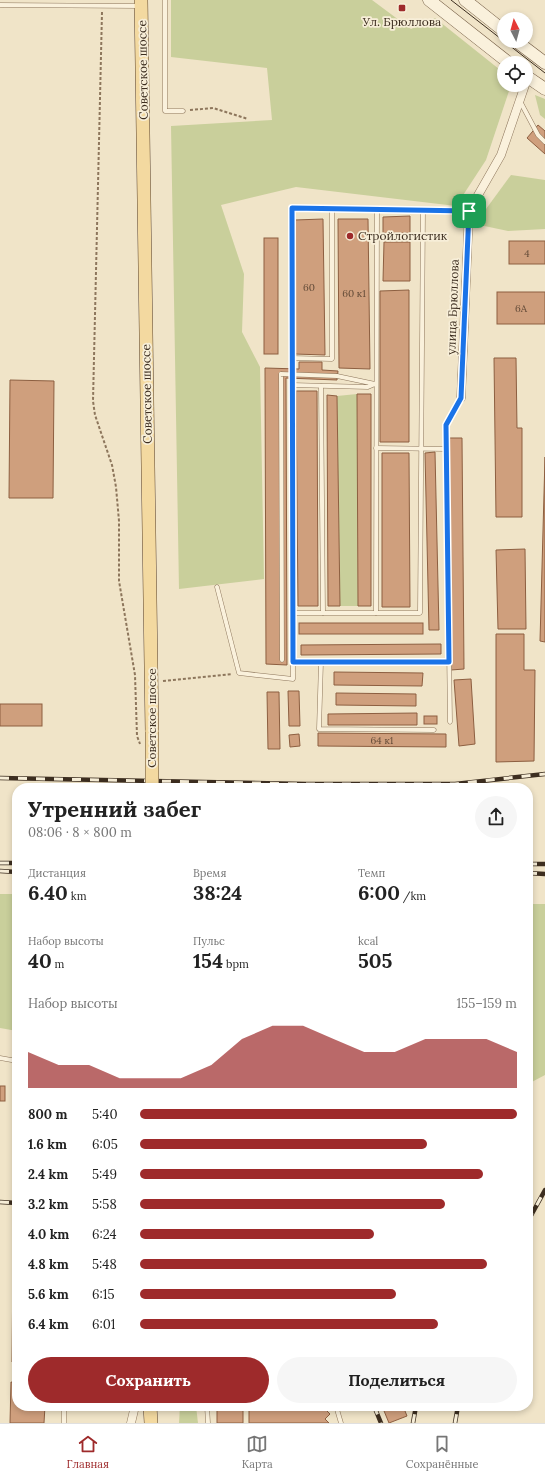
<!DOCTYPE html>
<html lang="ru">
<meta charset="utf-8">
<style>
:root{--surface:#fff;--page:#f6f6f6;--text:#222;--muted:#767676;--line:#e0e0e0;--accent:#9e2a2b}
body{margin:0;font-family:Lora,serif;background:var(--page);color:var(--text);height:100vh;display:flex;flex-direction:column;font-size:15px;white-space:nowrap}
*{box-sizing:border-box;margin:0}
p{font-size:13px;color:var(--muted)}
.icon{flex:none;width:22px;height:22px;fill:none;stroke:currentColor;stroke-width:2;stroke-linecap:round;stroke-linejoin:round}
.map{position:relative;flex:1;overflow:hidden}
.drawer{position:absolute;left:12px;top:783px;width:521px;height:628px;display:flex;flex-direction:column;background:var(--surface);border-radius:16px;box-shadow:0 2px 6px #0003}
.drawer>*{flex:none}
.needle{width:26px;rotate:354deg}
.controls{position:absolute;left:497px;top:12px;display:grid;gap:8px}
.controls a{display:grid;place-items:center;width:36px;height:36px;border-radius:50%;background:var(--surface);box-shadow:0 2px 6px #0003;font-size:20px}
.pin{position:absolute;display:grid;place-items:center;width:34px;height:34px;color:#fff;margin:-17px;border-radius:8px;box-shadow:0 2px 6px #0006}
.round{display:grid;place-items:center;flex:none;width:42px;height:42px;border-radius:21px;background:var(--page)}
.overview{display:flex;align-items:center;justify-content:space-between;height:68px;padding:0 16px}
h1{font-size:22px;font-weight:700;line-height:30px}
.stats{display:grid;grid-template-columns:repeat(3,1fr);gap:6px;height:68px;padding:4px 16px}
.stats div{display:grid;align-content:center}
.stats b{font-size:20px;font-weight:700}
.stats small{font-size:11px;font-weight:400}
.stats p{font-size:11px}
.chart{height:112px;padding:8px 16px}
.chart p{display:flex;justify-content:space-between}
.chart svg{width:100%;height:72px;margin-top:4px;fill:var(--accent);opacity:.7}
.cta{display:flex;gap:8px;margin-top:auto;padding:8px 16px}
.cta a{flex:1;height:46px;border-radius:24px;background:var(--accent);color:#fff;font-size:16px;font-weight:700;line-height:46px;text-align:center}
.cta a+a{background:var(--page);color:var(--text)}
ul{padding:0 16px;list-style:none;font-size:13px}
li{display:grid;grid-template-columns:64px 48px 1fr;align-items:center;height:30px}
li i{height:10px;border-radius:5px;background:var(--accent)}
.tab-bar{display:flex;justify-content:space-around;align-items:center;height:56px;border-top:1px solid var(--line);background:var(--surface);font-size:11px;color:var(--muted)}
.tab-bar a{display:grid;justify-items:center;gap:2px}
.tab-bar .current{color:var(--accent)}
.map>svg:first-child{display:block}
</style>
<div class="map">
<svg width="545" height="1423" viewBox="0 0 545 1423">
<rect width="100%" height="100%" fill="#f0e4c8"/>
<!-- green -->
<g fill="#c9cf9b">
<polygon points="171,0 372,0 411,29 435,18 504,73 504,85 511,85 486,160 456,206 296,187 221,205 244,274 242,332 260,367 264,579 179,589 171,126 272,120 267,68 171,57"/>
<polygon points="535,95 545,99 545,119 540,115"/>
<polygon points="511,175 545,180 545,229 508,231 475,224"/>
<polygon points="357,394 358,606 340,606 337,396"/>
<polygon points="0,894 17,894 17,1031 0,1028"/>
<polygon points="528,904 545,904 545,1075 528,1084"/>
<polygon points="180,1406 196,1406 198,1423 179,1423"/>
</g>
<!-- building -->
<g fill="#cf9f7d" stroke="#8d5f41">
<polygon points="538,125 545,131 545,154 527,138"/>
<polygon points="410,216 410,233 383,233 383,217"/>
<polygon points="323,219 325,355 295,354 295,220"/>
<polygon points="338,219 368,219 370,369 339,368"/>
<rect x="264" y="238" width="14" height="116"/>
<rect x="509" y="241" width="36" height="23"/>
<polygon points="384,242 410,242 410,281 383,281"/>
<polygon points="409,290 409,442 380,442 380,291"/>
<rect x="497" y="292" width="48" height="32"/>
<polygon points="494,358 516,358 517,428 522,428 522,517 496,517"/>
<polygon points="299,362 322,362 322,370 338,371 337,380 286,378 287,665 266,664 265,368 299,369"/>
<polygon points="10,380 54,381 53,498 9,498"/>
<polygon points="296,391 317,391 318,606 298,606"/>
<polygon points="357,394 371,394 371,606 358,606"/>
<polygon points="327,395 337,396 340,606 328,606"/>
<polygon points="449,438 462,438 464,669 451,670"/>
<polygon points="435,452 439,630 429,630 425,453"/>
<polygon points="382,453 409,453 410,607 382,607"/>
<polygon points="545,457 545,642 540,641"/>
<polygon points="525,549 526,629 498,629 496,550"/>
<rect x="299" y="623" width="124" height="11"/>
<polygon points="496,634 524,634 524,670 535,670 534,761 496,762"/>
<polygon points="441,644 441,654 301,655 301,645"/>
<polygon points="334,672 423,673 422,686 334,685"/>
<polygon points="471,679 475,744 459,746 454,680"/>
<polygon points="288,691 299,691 300,726 289,726"/>
<polygon points="267,692 279,692 280,749 268,749"/>
<polygon points="336,693 416,694 416,706 336,705"/>
<rect x="0" y="704" width="42" height="22"/>
<polygon points="417,713 417,725 328,725 328,714"/>
<rect x="424" y="716" width="13" height="8"/>
<polygon points="318,733 446,734 446,747 318,746"/>
<polygon points="299,734 300,746 290,747 289,735"/>
<rect x="0" y="1086" width="5" height="15"/>
<polygon points="13,1262 17,1262 17,1362 12,1362"/>
<polygon points="11,1382 17,1383 17,1406 45,1406 44,1423 10,1423"/>
<rect x="217" y="1406" width="26" height="17"/>
<polygon points="249,1406 329,1406 325,1409 330,1414 325,1419 329,1423 249,1423"/>
<polygon points="382,1406 403,1406 407,1416 389,1423"/>
</g>
<g fill="none" stroke-linecap="round" stroke-linejoin="round">
<defs>
<g id="lane">
<polyline points="165,0 165,111 183,111"/>
<polyline points="0,5 139,6"/>
<polyline points="521,103 538,135 545,142"/>
<polyline points="292,358 332,359 332,209"/>
<polyline points="281,374 282,660"/>
<polyline points="292,385 368,387 375,384 337,376"/>
<polyline points="321,386 323,613"/>
<polyline points="376,448 446,449"/>
<polyline points="217,587 239,673 293,679 292,208 469,211"/>
<polyline points="293,613 420,613 423,210"/>
<polyline points="376,613 377,210"/>
<polyline points="293,662 449,662"/>
<polyline points="321,662 319,729 434,730"/>
<polyline points="450,722 446,425 461,398"/>
<polyline points="0,1058 17,1061"/>
<polyline points="207,1406 208,1423"/>
<polyline points="336,1406 341,1423"/>
<polyline points="64,1423 64,1406"/>
</g>
<g id="street">
<polyline points="461,398 469,211 501,155 525,85"/>
<polyline points="131,1423 135,1406"/>
</g>
<g id="secondary">
<polyline points="429,0 509,63"/>
<polyline points="465,0 504,31"/>
<polyline points="516,41 545,63"/>
<polyline points="526,76 545,89"/>
</g>
<g id="primary">
<polyline points="141,0 152,732"/>
<polyline points="150,1406 151,1423"/>
</g>
</defs>
<!-- lane casing -->
<use href="#lane" stroke="#8d765c" stroke-width="5"/>
<!-- street casing -->
<use href="#street" stroke="#8d765c" stroke-width="9"/>
<!-- secondary casing -->
<use href="#secondary" stroke="#6f573f" stroke-width="13"/>
<!-- primary casing -->
<use href="#primary" stroke="#5b4430" stroke-width="14"/>
<!-- path -->
<g stroke="#8d765c" stroke-width="2" stroke-dasharray="3 2" stroke-linecap="butt">
<polyline points="102,12 93,401 95,415 112,465 116,487 119,521 119,581 135,675 137,736 140,744"/>
<polyline points="190,110 213,108 248,119"/>
<polyline points="163,681 232,674"/>
</g>
<!-- lane -->
<use href="#lane" stroke="#faf1dc" stroke-width="4"/>
<!-- street -->
<use href="#street" stroke="#faf1dc" stroke-width="8"/>
<!-- secondary -->
<use href="#secondary" stroke="#faf1dc" stroke-width="12"/>
<!-- primary -->
<use href="#primary" stroke="#f3d9a0" stroke-width="13"/>
<!-- tram -->
<polyline stroke="#3d2e20" stroke-width="1" points="451,0 545,73"/>
<defs>
<g id="rail">
<polyline points="0,778 306,784 455,784 545,774"/>
<polyline points="0,863 17,863"/>
<polyline points="528,864 545,864"/>
<polyline points="0,871 17,872"/>
<polyline points="528,873 545,874"/>
<polyline points="0,1202 17,1203"/>
<polyline points="528,1221 545,1190"/>
<polyline points="374,1406 381,1423"/>
<polyline points="413,1423 416,1406"/>
<polyline points="455,1423 458,1406"/>
</g>
</defs>
<!-- rail casing -->
<use href="#rail" stroke="#3d2e20" stroke-width="4.5"/>
<!-- rail -->
<use href="#rail" stroke="#f7eed8" stroke-width="3" stroke-dasharray="9" stroke-linecap="butt"/>
<defs>
<polyline id="lane-bridge" points="281,374 337,376"/>
<polyline id="primary-bridge" points="152,788 152,732"/>
</defs>
<!-- lane-bridge casing -->
<use href="#lane-bridge" stroke="#8d765c" stroke-width="5" stroke-linecap="butt"/>
<!-- primary-bridge casing -->
<use href="#primary-bridge" stroke="#5b4430" stroke-width="14" stroke-linecap="butt"/>
<!-- lane-bridge -->
<use href="#lane-bridge" stroke="#faf1dc" stroke-width="4"/>
<!-- primary-bridge -->
<use href="#primary-bridge" stroke="#f3d9a0" stroke-width="13"/>
</g>
<g fill="none" stroke-linecap="round" stroke-linejoin="round">
<defs>
<polygon id="route" points="292,208 469,211 461,398 446,425 449,662 293,662"/>
</defs>
<!-- route casing -->
<use href="#route" stroke="#fff" stroke-width="8"/>
<!-- route -->
<use href="#route" stroke="#1a73e8" stroke-width="5"/>
</g>
<!-- markers -->
<g fill="#9e2a2b" stroke="#f7eed8" stroke-width="1.5">
<rect x="398" y="4" width="8" height="8" rx="2"/>
<circle cx="350" cy="236" r="4"/>
</g>
<g text-anchor="middle" stroke-width="3.5" stroke-linejoin="round" paint-order="stroke">
<!-- number labels -->
<g font-size="10" fill="#624a37">
<text x="527" y="257">4</text>
<text x="309" y="291">60</text>
<text x="354" y="297">60 к1</text>
<text x="521" y="312">6А</text>
<text x="382" y="744">64 к1</text>
</g>
<!-- poi labels -->
<g font-size="12" fill="#3d2e20" stroke="#f7eed8">
<text x="402" y="26">Ул. Брюллова</text>
<text x="358" y="240" text-anchor="start">Стройлогистик</text>
</g>
<!-- street labels -->
<g font-size="12" fill="#3d2e20" stroke="#f7eed8">
<text transform="translate(143 70) rotate(-91)" y="4">Советское шоссе</text>
<text transform="translate(453 307) rotate(-88)" y="4">улица Брюллова</text>
<text transform="translate(147 394) rotate(-91)" y="4">Советское шоссе</text>
<text transform="translate(152 718) rotate(-90)" y="4">Советское шоссе</text>
</g>
</g>
</svg>
<div class="controls">
<a><svg class="needle" viewBox="-14 -14 28 28"><path d="M0-13l5 13h-10z" fill="#e53935"/><path d="M0 13l5-13h-10z" fill="#767676"/></svg></a>
<a><svg class="icon" aria-label="locate" viewBox="0 0 24 24"><circle cx="12" cy="12" r="6"/><path d="M12 2v4M12 18v4M2 12h4M18 12h4"/></svg></a>
</div>
<div class="pin" style="left:469px;top:211px;background:#1e9e55"><svg class="icon" aria-label="arrive" viewBox="0 0 24 24"><path d="M6 21V4h12l-3 4 3 4H6"/></svg></div>
<section class="drawer">
<div class="overview"><div><h1>Утренний забег</h1><p>08:06 · 8 × 800 m</p></div><a class="round"><svg class="icon" aria-label="share" viewBox="0 0 24 24"><path d="M12 15V3M7 8l5-5 5 5M5 13v7h14v-7"/></svg></a></div>
<div class="stats">
<div><p>Дистанция</p><b>6.40<small> km</small></b></div>
<div><p>Время</p><b>38:24</b></div>
<div><p>Темп</p><b>6:00<small> /km</small></b></div>
</div>
<div class="stats">
<div><p>Набор высоты</p><b>40<small> m</small></b></div>
<div><p>Пульс</p><b>154<small> bpm</small></b></div>
<div><p>kcal</p><b>505</b></div>
</div>
<div class="chart"><p><span>Набор высоты</span>155–159 m</p>
<svg viewBox="0 0 160 44" preserveAspectRatio="none"><path d="M0 44V22L10 30L20 30L30 38L40 38L50 38L60 30L70 14L80 6L90 6L100 14L110 22L120 22L130 14L140 14L150 14L160 22V44z"/></svg>
</div>
<ul>
<li><b>800 m</b>5:40<i style="width:100%"></i></li>
<li><b>1.6 km</b>6:05<i style="width:76%"></i></li>
<li><b>2.4 km</b>5:49<i style="width:91%"></i></li>
<li><b>3.2 km</b>5:58<i style="width:81%"></i></li>
<li><b>4.0 km</b>6:24<i style="width:62%"></i></li>
<li><b>4.8 km</b>5:48<i style="width:92%"></i></li>
<li><b>5.6 km</b>6:15<i style="width:68%"></i></li>
<li><b>6.4 km</b>6:01<i style="width:79%"></i></li>
</ul>
<div class="cta"><a>Сохранить</a><a>Поделиться</a></div>
</section>
</div>
<nav class="tab-bar">
<a class="current"><svg class="icon" aria-label="home" viewBox="0 0 24 24"><path d="M3 11l9-7 9 7M6 9v11h12V9"/></svg>Главная</a>
<a><svg class="icon" aria-label="map" viewBox="0 0 24 24"><path d="M3 6l6-2 6 2 6-2v14l-6 2-6-2-6 2zM9 4v14M15 6v14"/></svg>Карта</a>
<a><svg class="icon" aria-label="saved" viewBox="0 0 24 24"><path d="M7 4h10v16l-5-4-5 4z"/></svg>Сохранённые</a>
</nav>
